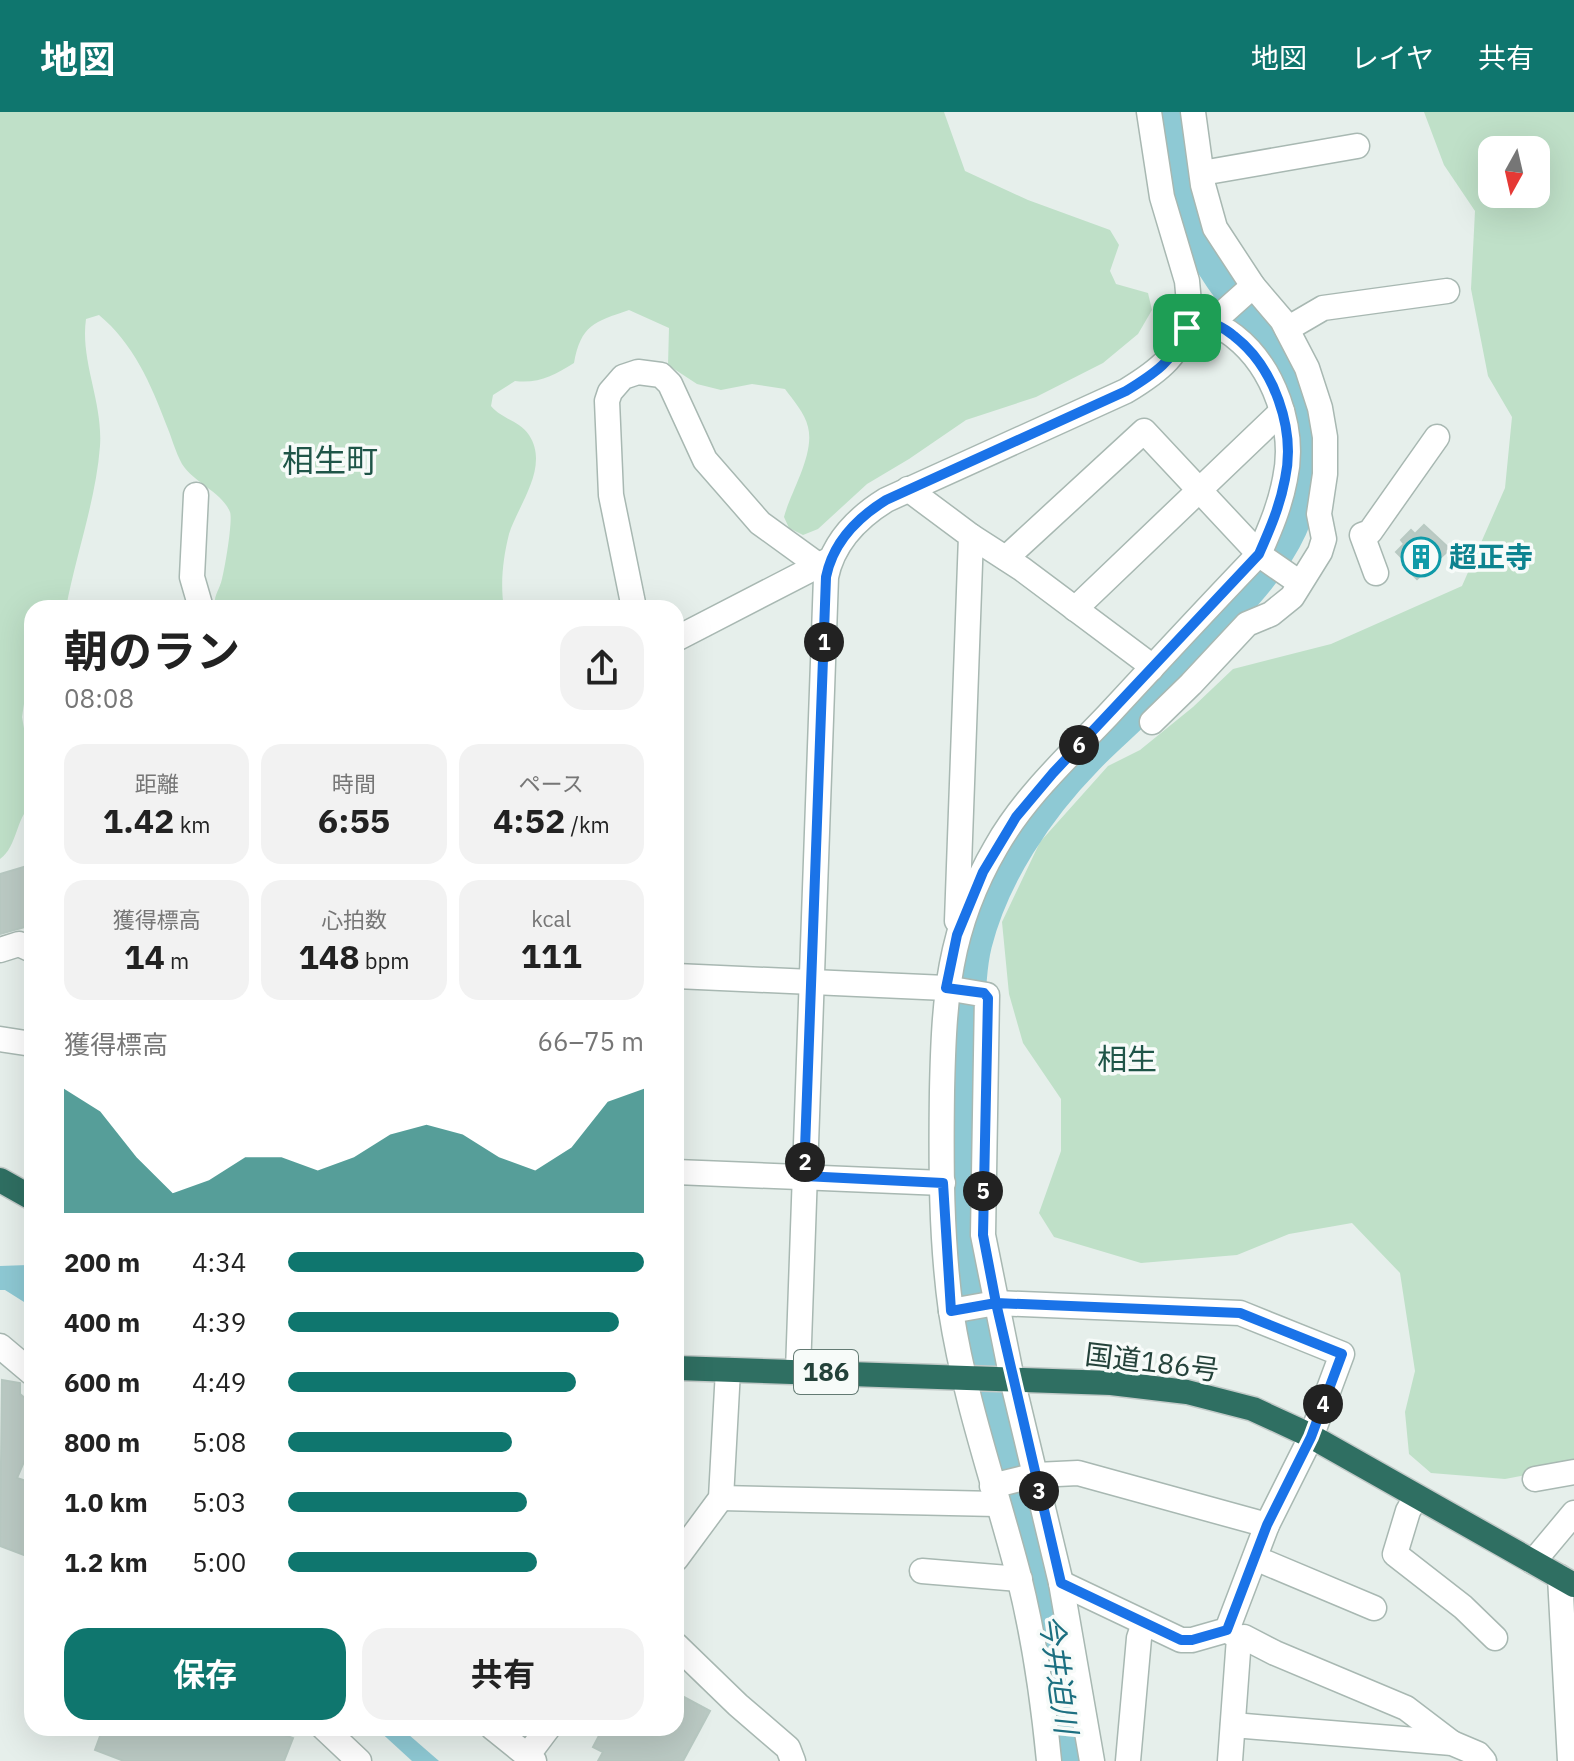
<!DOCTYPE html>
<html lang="ja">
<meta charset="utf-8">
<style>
:root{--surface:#fff;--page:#f2f2f2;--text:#222;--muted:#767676;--accent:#0f766e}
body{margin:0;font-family:"IBM Plex Sans","Noto Sans JP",sans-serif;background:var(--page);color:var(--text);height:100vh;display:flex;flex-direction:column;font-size:30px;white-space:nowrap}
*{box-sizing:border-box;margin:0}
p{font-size:26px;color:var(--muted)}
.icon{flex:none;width:44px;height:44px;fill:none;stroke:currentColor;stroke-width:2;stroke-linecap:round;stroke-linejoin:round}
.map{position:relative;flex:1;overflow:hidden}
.side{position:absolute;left:24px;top:488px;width:660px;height:1136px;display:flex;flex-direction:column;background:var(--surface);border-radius:24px;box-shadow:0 8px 32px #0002}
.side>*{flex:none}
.needle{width:52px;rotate:188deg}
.fabs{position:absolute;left:1478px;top:24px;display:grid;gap:16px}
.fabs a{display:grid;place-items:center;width:72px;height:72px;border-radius:16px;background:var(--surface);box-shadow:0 8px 32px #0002;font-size:40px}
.pin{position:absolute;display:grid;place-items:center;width:68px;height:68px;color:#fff;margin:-34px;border-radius:16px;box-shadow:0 4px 12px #0006}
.km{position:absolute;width:40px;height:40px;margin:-20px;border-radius:50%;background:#222;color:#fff;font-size:22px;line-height:40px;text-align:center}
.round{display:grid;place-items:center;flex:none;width:84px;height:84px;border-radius:24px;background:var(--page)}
.head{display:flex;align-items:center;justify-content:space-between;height:136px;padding:0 40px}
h1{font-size:44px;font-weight:700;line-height:60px}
.figures{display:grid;grid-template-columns:repeat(3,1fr);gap:12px;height:136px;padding:8px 40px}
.figures div{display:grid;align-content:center;border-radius:20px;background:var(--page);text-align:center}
.figures b{font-size:34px;font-weight:700}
.figures small{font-size:22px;font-weight:400}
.figures p{font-size:22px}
.chart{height:224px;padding:16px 40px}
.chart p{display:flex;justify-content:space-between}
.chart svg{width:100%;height:144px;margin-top:8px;fill:var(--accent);opacity:.7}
.button{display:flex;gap:16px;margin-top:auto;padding:16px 40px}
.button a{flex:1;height:92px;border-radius:24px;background:var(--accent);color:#fff;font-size:32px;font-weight:700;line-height:92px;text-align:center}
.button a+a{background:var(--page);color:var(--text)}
ul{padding:0 40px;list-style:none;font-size:26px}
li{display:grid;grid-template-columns:128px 96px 1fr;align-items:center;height:60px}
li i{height:20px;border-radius:10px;background:var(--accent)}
header{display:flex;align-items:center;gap:48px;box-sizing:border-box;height:112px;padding:0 40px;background:var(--accent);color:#fff}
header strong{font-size:38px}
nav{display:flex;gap:44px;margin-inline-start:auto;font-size:28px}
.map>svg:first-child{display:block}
</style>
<header>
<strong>地図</strong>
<nav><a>地図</a><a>レイヤ</a><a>共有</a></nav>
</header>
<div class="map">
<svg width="1574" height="1649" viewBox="0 0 1574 1649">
<rect width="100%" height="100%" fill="#e6efeb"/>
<!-- green -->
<g fill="#bfe0c8" fill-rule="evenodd">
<path d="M 0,0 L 944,0 L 965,59 L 1028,88 L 1110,118 L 1119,133 L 1110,159 L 1116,172 L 1148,181 L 1152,198 L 1138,222 L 1103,251 L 1036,285 L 966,308 L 909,347 L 867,372 L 818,417 L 803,423 L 789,416 L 784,405 C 791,379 815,342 808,315 C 805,301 793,288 785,277 L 752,272 L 721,278 L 697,272 L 668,253 L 669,216 L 629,198 C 594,210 581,213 574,251 C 555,263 538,272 515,269 L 493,283 L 491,294 C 503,308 519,308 529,323 C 550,355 518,393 509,422 C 503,446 500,472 504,496 L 215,496 C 213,484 219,479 222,467 C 225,456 233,408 230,400 C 222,380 194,371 182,352 C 175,339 172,326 166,312 C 151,272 133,231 99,203 L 86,207 C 80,249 103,290 100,334 C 96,388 76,442 66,496 L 32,496 L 32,572 L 25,585 L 22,605 L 29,645 L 32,648 L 32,692 C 15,707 18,734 0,747 Z"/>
<path d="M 1424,0 L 1574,0 L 1574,1354 L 1505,1367 L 1431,1361 L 1409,1342 L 1405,1300 L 1415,1259 L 1400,1161 L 1352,1111 L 1289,1122 L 1237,1143 L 1141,1151 L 1054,1125 L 1039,1101 L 1061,1039 L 1061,987 L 1023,931 L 1009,882 L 1002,810 L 1040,730 L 1108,654 L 1140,638 L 1193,595 L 1233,557 L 1331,532 L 1462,474 L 1505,376 L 1512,305 L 1488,264 L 1471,177 L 1475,99 L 1444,53 ZM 1492,38 L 1536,38 L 1536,82 L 1492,82 Z"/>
</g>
<!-- water -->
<g fill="#8ec9d4">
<polygon points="28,1153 32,1156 32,1195 5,1178 0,1178 0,1154"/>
<polygon points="376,1616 401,1616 439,1649 412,1649"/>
</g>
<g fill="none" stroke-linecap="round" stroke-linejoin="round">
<!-- river -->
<path stroke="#8ec9d4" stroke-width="32" d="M 1070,1649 C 1066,1597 1060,1547 1049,1496 C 1036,1431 1015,1367 1000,1302 C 972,1184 960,1062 967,941 C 970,907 968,865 976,832 C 993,764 1038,697 1087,647 C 1106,627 1127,610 1146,590 C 1160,575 1174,558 1188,543 C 1247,481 1308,431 1309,337 C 1311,264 1257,220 1219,164 C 1186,118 1175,56 1172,0"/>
</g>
<!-- building -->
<g fill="#bbcac4" stroke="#b8c9c2" stroke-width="2">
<polygon points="1424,413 1450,437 1417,467 1403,453 1406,450 1396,440 1404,432 1401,428 1411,418 1415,422"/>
<polygon points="27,754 32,770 32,813 0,822 0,762"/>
<polygon points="2,1268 20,1271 20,1282 32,1292 32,1331 17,1366 32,1371 32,1446 0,1434"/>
<polygon points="682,1584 710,1599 683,1649 598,1649 603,1640 593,1635 603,1616 676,1616 676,1596"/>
<polygon points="103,1616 265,1616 293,1626 284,1649 124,1649 95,1638"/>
</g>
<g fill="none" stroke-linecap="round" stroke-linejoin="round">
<defs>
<g id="minor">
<polyline points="1202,61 1357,34"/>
<polyline points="1225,199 1253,174"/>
<polyline points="1287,217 1323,196 1447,179"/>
<polyline points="908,377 971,424 957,809"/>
<polyline points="196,383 192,465 201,496"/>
<polyline points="971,424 1022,457 1145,549 1151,557"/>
<polyline points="1006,446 1144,319 1261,444 1300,471"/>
<polyline points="1376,461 1362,423 1370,420 1437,325"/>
<polyline points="634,496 611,383 607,289 610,280 623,265 638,260 661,263 670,272 705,348 760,411 818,453"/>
<polyline points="1075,497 1282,299"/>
<polyline points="676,527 829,448"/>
<polyline points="1152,610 1191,572 1247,512 1271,502 1292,485 1320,440 1324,427 1319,402 1325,362 1325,325 1320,296 1307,256 1282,208 1253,174 1215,116 1203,73 1193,0"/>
<polyline points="0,838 19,832 32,838"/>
<polyline points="676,864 946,876 987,883 983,1123 1012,1267 1061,1471 1092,1649"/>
<polyline points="0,927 32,932"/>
<polyline points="676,1060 943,1071"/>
<polyline points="951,1199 996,1191 1240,1201 1342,1242 1311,1325 1267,1413 1227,1518 1192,1528 1181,1528 1061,1471"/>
<polyline points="0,1234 32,1261"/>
<path d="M 798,1259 L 826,465 C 833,430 857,406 886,388 L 1126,279 C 1159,259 1182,242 1190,202"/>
<polyline points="1535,1367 1574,1360"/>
<polyline points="992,1374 1036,1363 1078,1361 1267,1413"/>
<polyline points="1416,1385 1408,1399 1395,1442 1463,1495 1495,1526"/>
<polyline points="721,1386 997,1392"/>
<polyline points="1255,1446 1374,1496"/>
<polyline points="676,1447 721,1386 728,1258"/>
<polyline points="1533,1450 1574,1401"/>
<polyline points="922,1459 1020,1467"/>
<polyline points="1560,1465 1570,1649"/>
<polyline points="1227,1518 1239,1526 1230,1649"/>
<polyline points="1239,1526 1244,1525 1275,1541 1406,1596 1452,1631"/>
<polyline points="676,1533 738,1593 788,1636 793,1649"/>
<polyline points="1233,1613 1452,1631 1478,1642 1484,1649"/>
<polyline points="324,1616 359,1649"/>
<polyline points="493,1616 534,1649"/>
<polyline points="527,1644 548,1616"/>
<path d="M 1049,1649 C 1043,1587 1034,1525 1019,1465 C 996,1376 965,1290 951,1199 C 941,1127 941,1052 942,979 C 944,887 948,817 996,735 C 1024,685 1069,644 1108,603 C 1158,549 1208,495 1259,442 C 1270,417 1280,394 1285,367 C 1296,317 1274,255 1234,224 C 1222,214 1205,209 1190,202 L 1187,169 L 1162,85 L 1149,0"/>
<polyline points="1128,1649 1139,1526 1144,1511"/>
</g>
<g id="highway">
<polyline points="0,1068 32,1086"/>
<polyline points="676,1256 1111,1271 1187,1280 1253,1297 1307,1322 1574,1473"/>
</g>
</defs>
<!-- minor casing -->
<use href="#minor" stroke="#a8b8b2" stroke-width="27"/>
<!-- highway casing -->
<use href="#highway" stroke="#c2cac8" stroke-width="27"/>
<!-- minor -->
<use href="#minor" stroke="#fff" stroke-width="24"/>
<!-- highway -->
<use href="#highway" stroke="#2f6f62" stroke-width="24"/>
</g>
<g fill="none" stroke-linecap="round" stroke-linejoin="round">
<defs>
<path id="route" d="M 1187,216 C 1175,248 1154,262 1126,279 L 886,388 C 857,406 833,430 826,465 L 804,1064 L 943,1071 L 951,1199 L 996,1191 L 1061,1471 L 1181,1528 L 1192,1528 L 1227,1518 L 1267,1413 L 1311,1325 L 1342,1242 L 1240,1201 L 996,1191 L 983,1123 L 988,886 L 984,881 L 946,876 L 957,823 L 983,760 L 1016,705 L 1053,661 L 1259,442 C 1270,417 1280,394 1285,367 C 1296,317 1274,255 1234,224 C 1221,213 1205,208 1190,202 L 1187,216"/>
</defs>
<!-- route casing -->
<use href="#route" stroke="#fff" stroke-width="16"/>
<!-- route -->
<use href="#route" stroke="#1a73e8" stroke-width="10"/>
</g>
<!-- icons -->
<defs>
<symbol id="building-ring" viewBox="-11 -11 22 22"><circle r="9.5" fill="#f7fbf9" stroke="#0f9aa8" stroke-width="1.5"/><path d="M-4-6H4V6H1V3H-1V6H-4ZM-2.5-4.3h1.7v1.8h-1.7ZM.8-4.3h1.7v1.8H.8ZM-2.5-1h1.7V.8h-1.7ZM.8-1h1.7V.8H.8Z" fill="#0f9aa8"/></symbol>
</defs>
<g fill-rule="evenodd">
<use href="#building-ring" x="1399" y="423" width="44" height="44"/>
</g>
<g text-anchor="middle" stroke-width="7" stroke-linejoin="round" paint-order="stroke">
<!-- shield labels -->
<rect fill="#f7fbf9" stroke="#637a73" stroke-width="2" x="794" y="1238" width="64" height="44" rx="6"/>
<g font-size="26" font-weight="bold" fill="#24423a">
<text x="826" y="1269">186</text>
</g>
<!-- culture labels -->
<g font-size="28" font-weight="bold" fill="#0d838f" stroke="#f7fbf9" text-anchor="start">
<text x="1449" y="455">超正寺</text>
</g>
<!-- street labels -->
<g font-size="28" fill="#24423a" stroke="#f7fbf9">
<text transform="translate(1152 1250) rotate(7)" y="10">国道186号</text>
</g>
<!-- neighbourhood labels -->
<g font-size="30" fill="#1f5548" stroke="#f7fbf9">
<text x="1127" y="958">相生</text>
</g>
<!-- water labels -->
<g font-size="30" font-style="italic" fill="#1c6f80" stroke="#f7fbf9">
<text transform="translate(1058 1562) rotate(82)" y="10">今井迫川</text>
</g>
<!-- quarter labels -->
<g font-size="32" fill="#1f5548" stroke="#f7fbf9">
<text x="330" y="360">相生町</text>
</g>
</g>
</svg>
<div class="fabs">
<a><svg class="needle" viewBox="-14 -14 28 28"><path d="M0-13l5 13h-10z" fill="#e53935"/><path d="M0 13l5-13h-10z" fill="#767676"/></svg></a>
</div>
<div class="pin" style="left:1187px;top:216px;background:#1e9e55"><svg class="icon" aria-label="arrive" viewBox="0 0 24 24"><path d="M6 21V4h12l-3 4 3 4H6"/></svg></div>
<b class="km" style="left:824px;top:530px">1</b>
<b class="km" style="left:805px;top:1050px">2</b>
<b class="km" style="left:1039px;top:1379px">3</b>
<b class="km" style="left:1323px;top:1292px">4</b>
<b class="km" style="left:983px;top:1079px">5</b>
<b class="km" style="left:1079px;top:633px">6</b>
<section class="side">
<div class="head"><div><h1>朝のラン</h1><p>08:08</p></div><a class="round"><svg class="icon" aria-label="share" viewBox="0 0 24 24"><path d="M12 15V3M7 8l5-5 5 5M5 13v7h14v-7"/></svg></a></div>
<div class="figures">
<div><p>距離</p><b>1.42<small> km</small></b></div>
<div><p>時間</p><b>6:55</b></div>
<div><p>ペース</p><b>4:52<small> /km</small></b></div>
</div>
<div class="figures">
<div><p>獲得標高</p><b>14<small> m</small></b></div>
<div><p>心拍数</p><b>148<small> bpm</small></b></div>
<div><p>kcal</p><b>111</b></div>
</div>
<div class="chart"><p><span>獲得標高</span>66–75 m</p>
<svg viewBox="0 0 160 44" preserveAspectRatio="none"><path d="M0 44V6L10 13L20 27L30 38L40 34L50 27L60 27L70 31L80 27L90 20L100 17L110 20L120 27L130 31L140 24L150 10L160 6V44z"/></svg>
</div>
<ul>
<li><b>200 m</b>4:34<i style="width:100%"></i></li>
<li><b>400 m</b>4:39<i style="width:93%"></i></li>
<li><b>600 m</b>4:49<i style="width:81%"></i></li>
<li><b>800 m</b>5:08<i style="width:63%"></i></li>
<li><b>1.0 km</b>5:03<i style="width:67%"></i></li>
<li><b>1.2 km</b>5:00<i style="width:70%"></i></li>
</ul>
<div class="button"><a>保存</a><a>共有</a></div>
</section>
</div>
